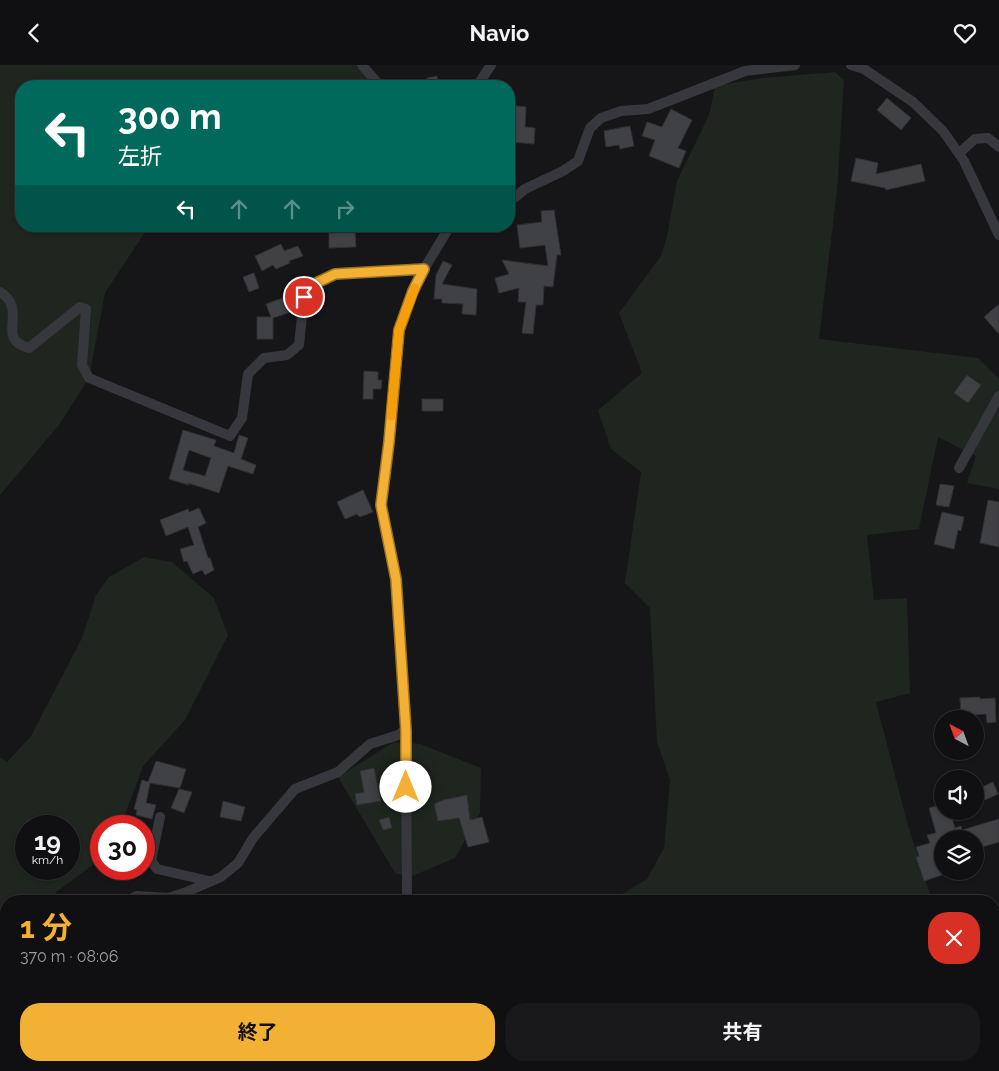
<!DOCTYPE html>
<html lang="ja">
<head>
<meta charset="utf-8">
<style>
  body { margin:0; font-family:Raleway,"Noto Sans JP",sans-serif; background:#19191b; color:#f1f3f6; height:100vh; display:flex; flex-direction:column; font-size:19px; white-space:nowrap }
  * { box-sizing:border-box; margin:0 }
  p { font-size:16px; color:#9c9d9f }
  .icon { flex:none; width:28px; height:28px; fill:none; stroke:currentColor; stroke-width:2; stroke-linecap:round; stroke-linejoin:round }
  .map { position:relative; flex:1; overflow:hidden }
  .sheet { position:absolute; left:0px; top:830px; width:1000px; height:176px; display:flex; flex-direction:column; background:#101012; border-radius:20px 20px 0 0; box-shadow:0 1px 4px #0004,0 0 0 1px #303032 }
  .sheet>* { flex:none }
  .banner { position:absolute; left:15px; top:15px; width:500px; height:152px; border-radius:20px; box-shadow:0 1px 4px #0004,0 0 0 1px #303032; background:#00695c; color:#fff; overflow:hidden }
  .needle { width:32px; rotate:319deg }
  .tools { position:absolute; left:934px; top:645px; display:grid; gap:10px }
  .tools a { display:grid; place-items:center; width:50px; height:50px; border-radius:50%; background:#101012; box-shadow:0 1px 4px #0004,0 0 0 1px #303032; font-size:25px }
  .speed { position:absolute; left:15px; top:750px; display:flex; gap:10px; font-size:25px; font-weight:700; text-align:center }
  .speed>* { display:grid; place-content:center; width:65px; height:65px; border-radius:50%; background:#101012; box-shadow:0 1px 4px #0004,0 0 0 1px #303032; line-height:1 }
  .speed small { font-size:12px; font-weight:400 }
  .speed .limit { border:8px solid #d22; background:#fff; color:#111 }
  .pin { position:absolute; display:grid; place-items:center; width:42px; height:42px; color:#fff; margin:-21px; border:2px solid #fff; border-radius:50%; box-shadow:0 1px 5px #0007 }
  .me { position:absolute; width:55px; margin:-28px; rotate:0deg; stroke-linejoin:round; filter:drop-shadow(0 0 4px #0008) }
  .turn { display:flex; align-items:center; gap:18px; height:105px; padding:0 20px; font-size:22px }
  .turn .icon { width:65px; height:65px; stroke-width:2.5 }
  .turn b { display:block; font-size:35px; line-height:42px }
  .lanes { display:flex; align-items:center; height:48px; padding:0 20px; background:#0003; justify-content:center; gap:25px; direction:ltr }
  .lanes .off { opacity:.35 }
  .round { display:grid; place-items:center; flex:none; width:52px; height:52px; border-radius:20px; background:#19191b }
  .summary { display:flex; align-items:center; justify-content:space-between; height:85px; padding:0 20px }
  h1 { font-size:30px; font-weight:700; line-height:38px; color:#f2b134 }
  .cta { display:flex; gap:10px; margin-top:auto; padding:10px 20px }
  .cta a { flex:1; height:58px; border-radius:20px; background:#f2b134; color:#111; font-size:20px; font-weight:700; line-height:58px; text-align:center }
  .cta a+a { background:#19191b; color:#f1f3f6 }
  header { display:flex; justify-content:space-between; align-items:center; height:65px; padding:0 20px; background:#101012; font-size:22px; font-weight:700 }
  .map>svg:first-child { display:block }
  .green { fill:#1e261f; fill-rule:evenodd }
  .building { fill:#404145; stroke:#303034; fill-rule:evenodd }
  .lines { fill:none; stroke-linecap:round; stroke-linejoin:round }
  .street { stroke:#37383d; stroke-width:10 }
  .route-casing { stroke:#9d7322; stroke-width:12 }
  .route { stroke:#f2b134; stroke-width:9 }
  .slow { stroke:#f59e0b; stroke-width:9 }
</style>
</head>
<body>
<header><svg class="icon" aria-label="back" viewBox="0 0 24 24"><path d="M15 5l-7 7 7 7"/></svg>Navio<svg class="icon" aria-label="heart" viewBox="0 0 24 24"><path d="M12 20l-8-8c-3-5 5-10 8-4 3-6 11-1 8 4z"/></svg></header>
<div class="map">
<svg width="999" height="1006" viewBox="0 0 999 1006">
  <rect width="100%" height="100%" fill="#161618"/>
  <path class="green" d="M0,0H358L368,3L370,21H21V161H149L105,228L89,313L59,360L0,430Z
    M835,7L844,15L837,126L819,274L978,293L999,314V424L967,418L976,391L938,372L919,464L867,470L874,535L907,533L910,628L876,637L907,757L932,836H610L647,814L664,783L670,715L657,677L650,543L625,518L641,407L611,384L598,345L642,308L619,248L661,191L667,171L677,116L709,50L715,21L762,13Z
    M144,492L172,497L214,533L228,570L185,655L143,701L121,761H101V794L56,827L59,836H6V1000H19L12,1006H0V692L7,697L31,671L82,573L96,530L109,512ZM69,761V804H26V761Z
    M394,677L420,679L481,703L480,748L455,793L410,812L395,808L338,712Z
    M999,969V1006H576L577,1000H994V970Z
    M171,1000H334L330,1006H166Z"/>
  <path class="building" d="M437,11L439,21H429L427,13Z
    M887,33L911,53L901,65L877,45Z
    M509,40L526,42L525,62L535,63L534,79L512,77L513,70H509L510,55H509Z
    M671,44L692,55L678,83L686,86L679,103L649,91L655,75L642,71L647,57L662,62Z
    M630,61L634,81L620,84L619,80L606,82L604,66Z
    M856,93L878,98L876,109L921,99L925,116L886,125L885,123L851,116Z
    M554,145L561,190H557L553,222L544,221L543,240H536L533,269L522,268L526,237H518L519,223L499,228L495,213L509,209L502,195L548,201L545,180L520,183L517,160L542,157L541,146Z
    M355,166L356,182L329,183V168Z
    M281,179L284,186L298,181L303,191L289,196L290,198L276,204L273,200L262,206L255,191Z
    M443,196L452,200L442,219L477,224L476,250L462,249L463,239L442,238V234H434L436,210Z
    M254,208L259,223L249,227L243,212Z
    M288,231L294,246L273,253V274H257V252H271L266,239Z
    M999,239V269L984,252Z
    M364,306L378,307V315H382L381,324H373V334H363Z
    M967,310L981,320L968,338L954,328Z
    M422,334H443V346H422Z
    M183,365L216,375L214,381L234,388L239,370L248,373L241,394L256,400L253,409L228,401L219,428L188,418L189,420L169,414ZM189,385L211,393L205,411L183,405Z
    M940,419L954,421L949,442L936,440Z
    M363,425L373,447L360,452L357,449L345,454L337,437Z
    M988,435L999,437V482L980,478Z
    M199,443L206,458L198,462L208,493H210L214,505L205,510L202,505L193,509L187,496L184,497L180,484L194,480L188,462L166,471L160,455L188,444L189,447Z
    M942,447L964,452L961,466L958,465L954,484L934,479Z
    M980,632V634L995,633L996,657L987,658L986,649L961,651L960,633Z
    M156,696L186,704L180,723L150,718L146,738L156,740L152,754L136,750L137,745L134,744L142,715L148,717Z
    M374,703L381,736L357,740L355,729L364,727L360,706Z
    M993,717L998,729L985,735L980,723Z
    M179,724L192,727L184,748L171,743Z
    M467,730L470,755L482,752L489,777L468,782L459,753L438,756L434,739L443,735Z
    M223,736L245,742L241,756L220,752Z
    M942,739V746H950L955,763L961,761L962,765L999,754V777L975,784V774H942V810L924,816L916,792L919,791L916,782L930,778L927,770L936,768L929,743Z
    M389,752L392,763L383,765L379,755Z"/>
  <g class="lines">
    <path class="street" d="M362,0L380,21
      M851,0L864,4L913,37L943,66L964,96L999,170
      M477,21L491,0
      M959,88L975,74L988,73L999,82
      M509,137L525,124L563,106L578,96L590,63L601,53L621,46L648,44L745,6L795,0
      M0,227C25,242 3,267 18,278C21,280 26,282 29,283L80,242L86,244L82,300L89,313L230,371L242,353L248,309L264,293L287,290L299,280L304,232L310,221L335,209L424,204
      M959,403L999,331
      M160,752L151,796L157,804L209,816
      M127,836L136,831L168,833L184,828L221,812L238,798L253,773L295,724L338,707L370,679L398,670L406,665
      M407,836L406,665L395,514L381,440L389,377L399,265L413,226L424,204L450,161
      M50,1000V1006
      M430,1000L433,1006"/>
  </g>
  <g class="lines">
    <g class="route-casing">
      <path id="route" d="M304,232L310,221L335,209L424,204L413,226L399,265L389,377L381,440L396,514L406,666V722"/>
    </g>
    <use href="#route" class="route"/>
    <path class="slow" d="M391,351L399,265L415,223"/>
  </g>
</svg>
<div class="tools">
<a><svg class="needle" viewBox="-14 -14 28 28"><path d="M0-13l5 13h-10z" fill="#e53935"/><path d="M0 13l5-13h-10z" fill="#9c9d9f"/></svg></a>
<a><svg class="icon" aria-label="sound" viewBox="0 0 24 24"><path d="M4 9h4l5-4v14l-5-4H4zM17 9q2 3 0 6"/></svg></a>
<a><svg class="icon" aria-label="layers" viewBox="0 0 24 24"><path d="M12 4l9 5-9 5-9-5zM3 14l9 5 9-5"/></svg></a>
</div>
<div class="speed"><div>19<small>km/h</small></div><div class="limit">30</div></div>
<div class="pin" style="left:304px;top:232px;background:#d93025"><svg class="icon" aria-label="arrive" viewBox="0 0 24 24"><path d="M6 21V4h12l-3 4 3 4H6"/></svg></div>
<svg class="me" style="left:406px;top:722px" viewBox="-20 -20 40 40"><circle r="19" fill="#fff"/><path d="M0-13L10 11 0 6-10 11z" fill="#f2b134"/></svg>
<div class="banner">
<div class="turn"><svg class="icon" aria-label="left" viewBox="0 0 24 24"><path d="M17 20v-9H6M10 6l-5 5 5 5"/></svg><div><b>300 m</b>左折</div></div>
<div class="lanes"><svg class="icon" aria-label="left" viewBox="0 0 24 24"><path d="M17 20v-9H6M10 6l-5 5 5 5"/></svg><svg class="icon off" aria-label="ahead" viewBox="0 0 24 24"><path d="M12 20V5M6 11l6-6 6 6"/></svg><svg class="icon off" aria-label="ahead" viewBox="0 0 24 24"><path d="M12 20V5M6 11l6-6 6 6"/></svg><svg class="icon off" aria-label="right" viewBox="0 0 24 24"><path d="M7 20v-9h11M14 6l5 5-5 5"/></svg></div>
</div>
<section class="sheet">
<div class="summary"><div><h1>1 分</h1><p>370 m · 08:06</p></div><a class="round" style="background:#d93025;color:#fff"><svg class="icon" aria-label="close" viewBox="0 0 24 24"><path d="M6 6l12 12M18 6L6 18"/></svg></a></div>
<div class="cta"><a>終了</a><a>共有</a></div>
</section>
</div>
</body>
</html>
